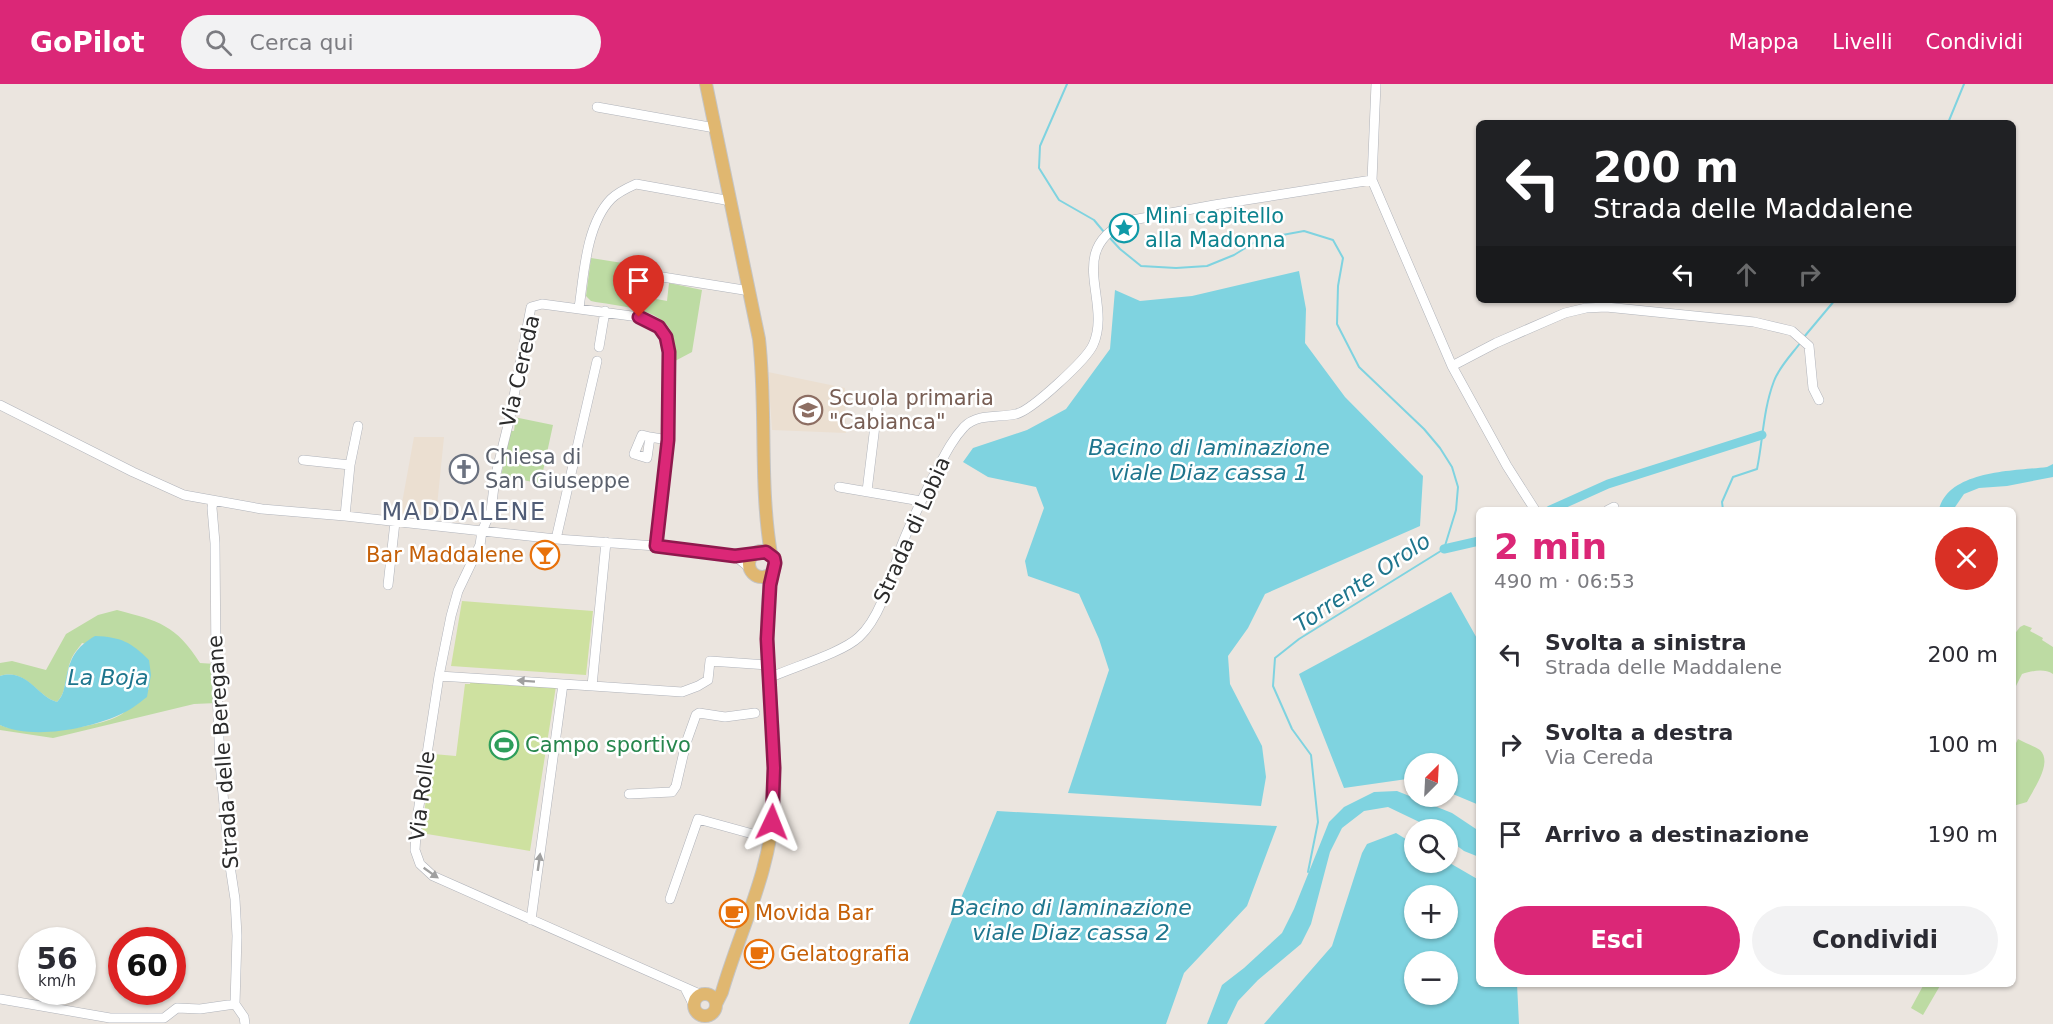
<!DOCTYPE html>
<html lang="it">
<head>
<meta charset="utf-8">
<style>
  body { margin:0; font-family:"DejaVu Sans",sans-serif; background:#f2f2f3; color:#2b2b33; height:100vh; display:flex; flex-direction:column; font-size:22px; white-space:nowrap }
  * { box-sizing:border-box; margin:0 }
  p { font-size:20px; color:#7c7c81 }
  .icon { flex:none; width:33px; height:33px; fill:none; stroke:currentColor; stroke-width:2; stroke-linecap:round; stroke-linejoin:round }
  .map { position:relative; flex:1; overflow:hidden }
  .details { position:absolute; left:1476px; top:423px; width:540px; height:480px; display:flex; flex-direction:column; background:#fff; border-radius:9px; box-shadow:0 2px 4px #0004 }
  .details>* { flex:none }
  .top-card { position:absolute; left:1476px; top:36px; width:540px; height:183px; border-radius:9px; box-shadow:0 2px 4px #0004; background:#202124; color:#fff; overflow:hidden }
  .needle { width:39px; rotate:24deg }
  .fabs { position:absolute; left:1404px; top:669px; display:grid; gap:12px }
  .fabs a { display:grid; place-items:center; width:54px; height:54px; border-radius:50%; background:#fff; box-shadow:0 2px 4px #0004; font-size:30px }
  .speed { position:absolute; left:18px; top:843px; display:flex; gap:12px; font-size:30px; font-weight:700; text-align:center }
  .speed>* { display:grid; place-content:center; width:78px; height:78px; border-radius:50%; background:#fff; box-shadow:0 2px 4px #0004; line-height:1 }
  .speed small { font-size:15px; font-weight:400 }
  .speed .limit { border:9px solid #d22; background:#fff; color:#111 }
  .pin { position:absolute; display:grid; place-items:center; width:51px; height:51px; color:#fff; margin:-62px -26px; border-radius:50% 50% 50% 0; rotate:-45deg; box-shadow:0 0 6px #0007 }
  .pin .icon { rotate:45deg }
  .me { position:absolute; width:66px; margin:-33px; rotate:2deg; stroke-linejoin:round; filter:drop-shadow(0 0 4px #0008) }
  .turn { display:flex; align-items:center; gap:21px; height:126px; padding:0 18px; font-size:27px }
  .turn .icon { width:78px; height:78px; stroke-width:2.5 }
  .turn b { display:block; font-size:42px; line-height:51px }
  .lanes { display:flex; align-items:center; height:57px; padding:0 18px; background:#0003; justify-content:center; gap:30px; direction:ltr }
  .lanes .off { opacity:.35 }
  .round { display:grid; place-items:center; flex:none; width:63px; height:63px; border-radius:32px; background:#f2f2f3 }
  .head { display:flex; align-items:center; justify-content:space-between; height:102px; padding:0 18px }
  h1 { font-size:36px; font-weight:700; line-height:45px; color:#db2777 }
  .action { display:flex; gap:12px; margin-top:auto; padding:12px 18px }
  .action a { flex:1; height:69px; border-radius:36px; background:#db2777; color:#fff; font-size:24px; font-weight:700; line-height:69px; text-align:center }
  .action a+a { background:#f2f2f3; color:#2b2b33 }
  ul { padding:0; list-style:none }
  li { display:flex; align-items:center; gap:18px; height:90px; padding:0 18px }
  li div { flex:1 }
  li b { display:block; font-size:22px }
  li em { font-style:normal }
  header { display:flex; align-items:center; gap:36px; box-sizing:border-box; height:84px; padding:0 30px; background:#db2777; color:#fff }
  header strong { font-size:28px }
  nav { display:flex; gap:33px; margin-inline-start:auto; font-size:21px }
  .search { width:420px; height:54px; background:#f2f2f3; display:flex; align-items:center; gap:15px; box-sizing:border-box; padding:0 21px; border-radius:33px; color:#7c7c81; font-size:22px }
  .map>svg:first-child { display:block }
  .education { fill:#ebdfd1 }
  .green { fill:#bddba3 }
  .pitch { fill:#cee1a0 }
  .water { fill:#7fd3e0; fill-rule:evenodd }
  .lines { fill:none; stroke-linecap:round; stroke-linejoin:round }
  .stream { stroke:#7fd3e0; stroke-width:2 }
  .canal { stroke:#7fd3e0; stroke-width:9 }
  .minor-casing { stroke:#b0b3ba; stroke-width:10 }
  .major-casing { stroke:#c4c4c4; stroke-width:14 }
  .minor { stroke:#fff; stroke-width:9 }
  .major { stroke:#e0b770; stroke-width:12 }
  .oneway { fill:#a0a0a0 }
  .route-casing { stroke:#8e194d; stroke-width:15 }
  .route { stroke:#db2777; stroke-width:10 }
  .labels { text-anchor:middle; stroke-width:5; stroke-linejoin:round; paint-order:stroke }
  .culture-label { font-size:21px; fill:#0d838f; stroke:#fff; text-anchor:start }
  .street-label { font-size:21px; fill:#2b2b2b; stroke:#fff }
  .education-label { font-size:21px; fill:#785e54; stroke:#fff; text-anchor:start }
  .worship-label { font-size:21px; fill:#5b616d; stroke:#fff; text-anchor:start }
  .food-label { font-size:21px; fill:#c56008; stroke:#fff; text-anchor:start }
  .leisure-label { font-size:21px; fill:#27864d; stroke:#fff; text-anchor:start }
  .water-label { font-size:22px; font-style:italic; fill:#1e758d; stroke:#fff }
  .quarter-label { font-size:24px; letter-spacing:1.5px; fill:#515d77; stroke:#fff }
</style>
</head>
<body>
<header>
<strong>GoPilot</strong>
<div class="search"><svg class="icon" aria-label="search" viewBox="0 0 24 24"><circle cx="10" cy="10" r="6"/><path d="M15 15l6 6"/></svg>Cerca qui</div>
<nav><a>Mappa</a><a>Livelli</a><a>Condividi</a></nav>
</header>
<div class="map">
<svg width="2053" height="940" viewBox="0 0 2053 940">
  <rect width="100%" height="100%" fill="#ebe5df"/>
  <path class="education" d="M768,288L845,304L846,349L772,346Z
    M414,353H444L436,432L400,430Z"/>
  <path class="green" d="M591,174L635,181L630,210L667,217L669,199L702,206L692,268L675,277C674,269 675,256 672,249C662,223 614,222 591,217L586,212Z
    M514,333L553,341L540,401L535,402L533,398L501,392L511,347H514L515,339Z
    M117,526C159,537 176,541 200,579L216,580L217,619L194,620L53,654L0,646V641C24,652 99,645 122,630C131,623 140,613 149,605V576L82,559C78,565 73,570 71,576C65,589 68,607 57,618C37,613 27,584 0,592V579L12,577L46,586L66,550L98,531Z
    M2024,541L2032,544L2030,547L2043,554L2042,556L2053,563V590C2044,584 2032,587 2022,590L2013,608V552L2020,543Z
    M2018,655C2025,659 2034,662 2040,666C2053,679 2034,704 2027,718L2013,722V665Z
    M1924,900H1941L1923,931L1911,924Z"/>
  <path class="pitch" d="M462,517L593,527L586,591L451,582Z
    M471,594L556,602L530,767L421,749L433,670L456,672L465,600H470Z"/>
  <path class="water" d="M1299,187L1306,225L1305,259L1345,313L1423,392L1420,442L1265,510L1248,544L1228,572L1230,600L1262,662L1266,693L1261,722L1068,709L1109,586L1099,555L1079,510L1028,492L1025,477L1044,424L1036,403L988,393L963,378L973,364L1027,346L1066,325L1110,265L1115,206L1140,217L1192,212Z
    M2053,380V393L2007,402L1979,404L1964,410L1953,426H1939C1948,386 2015,387 2047,383Z
    M1451,508L1479,558V721L1448,708V680H1414V694L1344,704L1299,590Z
    M95,552C121,553 131,558 149,576L151,591L147,613C138,620 129,627 119,631C88,645 32,656 0,641V592C28,584 37,613 57,618C64,611 64,604 66,595C70,574 76,563 95,552Z
    M1397,707L1452,729L1479,747V773L1464,767L1448,755V746L1434,745L1388,723L1364,727L1342,744L1330,768L1311,840L1301,860L1258,896L1238,917L1227,940H1207L1222,901L1244,884L1282,849L1294,825L1329,738L1344,723L1374,708Z
    M997,727L1277,742L1247,822L1184,889L1166,940H909Z
    M1396,749L1414,760V778H1448L1479,796V900H1517L1519,940H1264L1332,862L1362,769L1367,760ZM1414,812H1448V844H1414ZM1414,878H1448V910H1414Z"/>
  <g class="lines">
    <path class="stream" d="M1067,0L1040,62L1039,84L1059,116L1094,136L1104,148
      M1948,39L1964,0
      M1108,152L1120,165L1141,182L1176,184L1207,182L1234,171L1260,155L1304,147L1333,156L1343,174L1338,202L1337,240L1359,283L1424,345L1440,364L1452,383L1458,403L1456,426L1444,465L1299,555L1275,574L1273,602L1292,645L1311,671L1318,738L1308,788
      M1804,253L1835,216
      M1723,426L1722,418L1733,393L1757,385C1763,356 1763,326 1774,297C1779,283 1792,270 1801,258"/>
    <path class="canal" d="M1550,426L1608,400L1762,351
      M1444,465L1479,457"/>
    <g class="minor-casing">
      <path id="minor" d="M597,23L715,44
        M1372,96L1452,282L1507,382L1535,426
        M650,191L750,207
        M579,224C584,190 586,141 611,115C618,108 627,104 636,100L731,117
        M599,263L605,227
        M1452,282L1496,259L1565,229L1586,224L1606,223L1754,238L1792,247L1809,262L1813,304L1819,316
        M0,321L133,388L184,411L262,425L345,432L556,455L656,462L735,472L754,470
        M650,353L642,351L634,370L647,374L650,353L668,356
        M303,376L350,381
        M839,403L921,417
        M867,407L878,317
        M213,417L212,424L215,459L216,580L220,679L230,782L235,815L237,852L235,920L244,933L245,940
        M1608,426L1614,423
        M345,432L350,381L358,342
        M556,455L597,277
        M656,462L668,356L669,268L666,253L659,243L639,233L542,220L531,223L510,333L495,394L491,427L482,447L480,461L458,507L451,532L439,592L417,735L415,766L420,780L433,792L702,911
        M735,472L750,484
        M388,501L395,438
        M439,592L563,600L531,836
        M769,594C793,583 842,569 859,553C881,533 892,490 901,463C910,439 922,416 933,393C943,375 950,358 964,343C978,329 999,334 1016,330C1031,327 1086,276 1093,261C1113,217 1064,167 1127,137L1214,121L1372,96L1376,0
        M563,600L682,608L698,602L708,596L710,577L769,581
        M592,602L606,458
        M629,710L672,708L676,702L686,659L696,631L699,629L725,633L755,629
        M670,815L698,735L771,755
        M685,904L694,922
        M0,915L110,934H164L177,924L200,925L235,920"/>
    </g>
    <g class="major-casing">
      <path id="major" d="M706,0L759,255C767,326 759,399 771,470
        M749 480a13 13 0 1 1 26 0a13 13 0 1 1-26 0Z
        M694 921a11 11 0 1 1 22 0a11 11 0 1 1-22 0Z
        M716,920L722,908C740,846 771,787 774,720C776,673 771,626 768,579C767,549 766,518 772,488"/>
    </g>
    <use href="#minor" class="minor"/>
    <use href="#major" class="major"/>
  </g>
  <defs><path id="oneway-solid" d="M-6-.8H1V-3.2L6.5 0L1 3.2V.8H-6Z" transform="scale(1.5)"/></defs>
  <g class="oneway">
    <use href="#oneway-solid" transform="translate(526 597) rotate(-176)"/>
    <use href="#oneway-solid" transform="translate(539 778) rotate(-82)"/>
    <use href="#oneway-solid" transform="translate(431 789) rotate(35)"/>
  </g>
  <g class="lines">
    <g class="route-casing">
      <path id="route" d="M639,233L659,243L666,253L669,268L668,356L656,462L735,472L766,468L774,474L775,479L770,501L767,555L774,684L772,738"/>
    </g>
    <use href="#route" class="route"/>
  </g>
  <defs>
    <g id="sight-ring" transform="scale(1.5)"><circle r="9.5" fill="#fff" stroke="#0f9aa8" stroke-width="1.5"/><path d="M0-6L1.8-2.2L6-1.7L2.9 1.2L3.7 5.4L0 3.3L-3.7 5.4L-2.9 1.2L-6-1.7L-1.8-2.2Z" fill="#0f9aa8"/></g>
    <g id="school-ring" transform="scale(1.5)"><circle r="9.5" fill="#fff" stroke="#8d6e63" stroke-width="1.5"/><path d="M0-5L7-2L0 1L-7-2ZM-4 1L0 2.5L4 1V4Q0 6-4 4Z" fill="#8d6e63"/></g>
    <g id="church-ring" transform="scale(1.5)"><circle r="9.5" fill="#fff" stroke="#6b7280" stroke-width="1.5"/><path d="M-1.2-6h2.4v3.5h3.3v2.4h-3.3V6h-2.4V-.1h-3.3v-2.4h3.3Z" fill="#6b7280"/></g>
    <g id="bar-ring" transform="scale(1.5)"><circle r="9.5" fill="#fff" stroke="#e8710a" stroke-width="1.5"/><path d="M-6-5H6L.8 .8V4.5H3.5V6h-7V4.5H-.8V.8Z" fill="#e8710a"/></g>
    <g id="stadium-ring" transform="scale(1.5)"><circle r="9.5" fill="#fff" stroke="#2e9e5b" stroke-width="1.5"/><path d="M0-5a6.5 5 0 1 0 0 10a6.5 5 0 1 0 0-10ZM-3.5-1.8h7v3.6h-7Z" fill="#2e9e5b"/></g>
    <g id="cafe-ring" transform="scale(1.5)"><circle r="9.5" fill="#fff" stroke="#e8710a" stroke-width="1.5"/><path d="M-5.5-4.5H6V0H3Q3 3.5 0 3.5H-2.5Q-5.5 3.5-5.5 0ZM3-3.2v2h1.7v-2ZM-6 4.5H4V6H-6Z" fill="#e8710a"/></g>
  </defs>
  <g fill-rule="evenodd">
    <use href="#sight-ring" x="1124" y="144"/>
    <use href="#school-ring" x="808" y="326"/>
    <use href="#church-ring" x="464" y="385"/>
    <use href="#bar-ring" x="545" y="471"/>
    <use href="#stadium-ring" x="504" y="661"/>
    <use href="#cafe-ring" x="734" y="829"/>
    <use href="#cafe-ring" x="759" y="870"/>
  </g>
  <g class="labels">
    <g class="culture-label">
      <text x="1145" y="139">Mini capitello<tspan x="1145" dy="24">alla Madonna</tspan></text>
    </g>
    <g class="street-label">
      <text transform="translate(520 287) rotate(-77)" y="7">Via Cereda</text>
      <text transform="translate(912 446) rotate(-66)" y="7">Strada di Lobia</text>
      <text transform="translate(223 668) rotate(-94)" y="7">Strada delle Beregane</text>
      <text transform="translate(422 712) rotate(-83)" y="7">Via Rolle</text>
    </g>
    <g class="education-label">
      <text x="829" y="321">Scuola primaria<tspan x="829" dy="24">"Cabianca"</tspan></text>
    </g>
    <g class="worship-label">
      <text x="485" y="380">Chiesa di<tspan x="485" dy="24">San Giuseppe</tspan></text>
    </g>
    <g class="food-label">
      <text x="524" y="478" text-anchor="end">Bar Maddalene</text>
      <text x="755" y="836">Movida Bar</text>
      <text x="780" y="877">Gelatografia</text>
    </g>
    <g class="leisure-label">
      <text x="525" y="668">Campo sportivo</text>
    </g>
    <g class="water-label">
      <text x="1209" y="371">Bacino di laminazione<tspan x="1209" dy="25">viale Diaz cassa 1</tspan></text>
      <text transform="translate(1362 498) rotate(-34)" y="8">Torrente Orolo</text>
      <text x="108" y="601">La Boja</text>
      <text x="1071" y="831">Bacino di laminazione<tspan x="1071" dy="25">viale Diaz cassa 2</tspan></text>
    </g>
    <g class="quarter-label">
      <text x="464" y="436">MADDALENE</text>
    </g>
  </g>
</svg>
<div class="fabs">
<a><svg class="needle" viewBox="-14 -14 28 28"><path d="M0-13l5 13h-10z" fill="#e53935"/><path d="M0 13l5-13h-10z" fill="#7c7c81"/></svg></a>
<a><svg class="icon" aria-label="search" viewBox="0 0 24 24"><circle cx="10" cy="10" r="6"/><path d="M15 15l6 6"/></svg></a>
<a>+</a>
<a>−</a>
</div>
<div class="speed"><div>56<small>km/h</small></div><div class="limit">60</div></div>
<div class="pin" style="left:639px;top:233px;background:#d93025"><svg class="icon" aria-label="arrive" viewBox="0 0 24 24"><path d="M6 21V4h12l-3 4 3 4H6"/></svg></div>
<svg class="me" style="left:772px;top:738px" viewBox="-20 -20 40 40"><path d="M0-17L14 15 0 8-14 15z" fill="#db2777" stroke="#fff" stroke-width="4"/></svg>
<div class="top-card">
<div class="turn"><svg class="icon" aria-label="left" viewBox="0 0 24 24"><path d="M17 20v-9H6M10 6l-5 5 5 5"/></svg><div><b>200 m</b>Strada delle Maddalene</div></div>
<div class="lanes"><svg class="icon" aria-label="left" viewBox="0 0 24 24"><path d="M17 20v-9H6M10 6l-5 5 5 5"/></svg><svg class="icon off" aria-label="ahead" viewBox="0 0 24 24"><path d="M12 20V5M6 11l6-6 6 6"/></svg><svg class="icon off" aria-label="right" viewBox="0 0 24 24"><path d="M7 20v-9h11M14 6l5 5-5 5"/></svg></div>
</div>
<section class="details">
<div class="head"><div><h1>2 min</h1><p>490 m · 06:53</p></div><a class="round" style="background:#d93025;color:#fff"><svg class="icon" aria-label="close" viewBox="0 0 24 24"><path d="M6 6l12 12M18 6L6 18"/></svg></a></div>
<ul>
<li><svg class="icon" aria-label="left" viewBox="0 0 24 24"><path d="M17 20v-9H6M10 6l-5 5 5 5"/></svg><div><b>Svolta a sinistra</b><p>Strada delle Maddalene</p></div><em>200 m</em></li>
<li><svg class="icon" aria-label="right" viewBox="0 0 24 24"><path d="M7 20v-9h11M14 6l5 5-5 5"/></svg><div><b>Svolta a destra</b><p>Via Cereda</p></div><em>100 m</em></li>
<li><svg class="icon" aria-label="arrive" viewBox="0 0 24 24"><path d="M6 21V4h12l-3 4 3 4H6"/></svg><div><b>Arrivo a destinazione</b></div><em>190 m</em></li>
</ul>
<div class="action"><a>Esci</a><a>Condividi</a></div>
</section>
</div>
</body>
</html>
